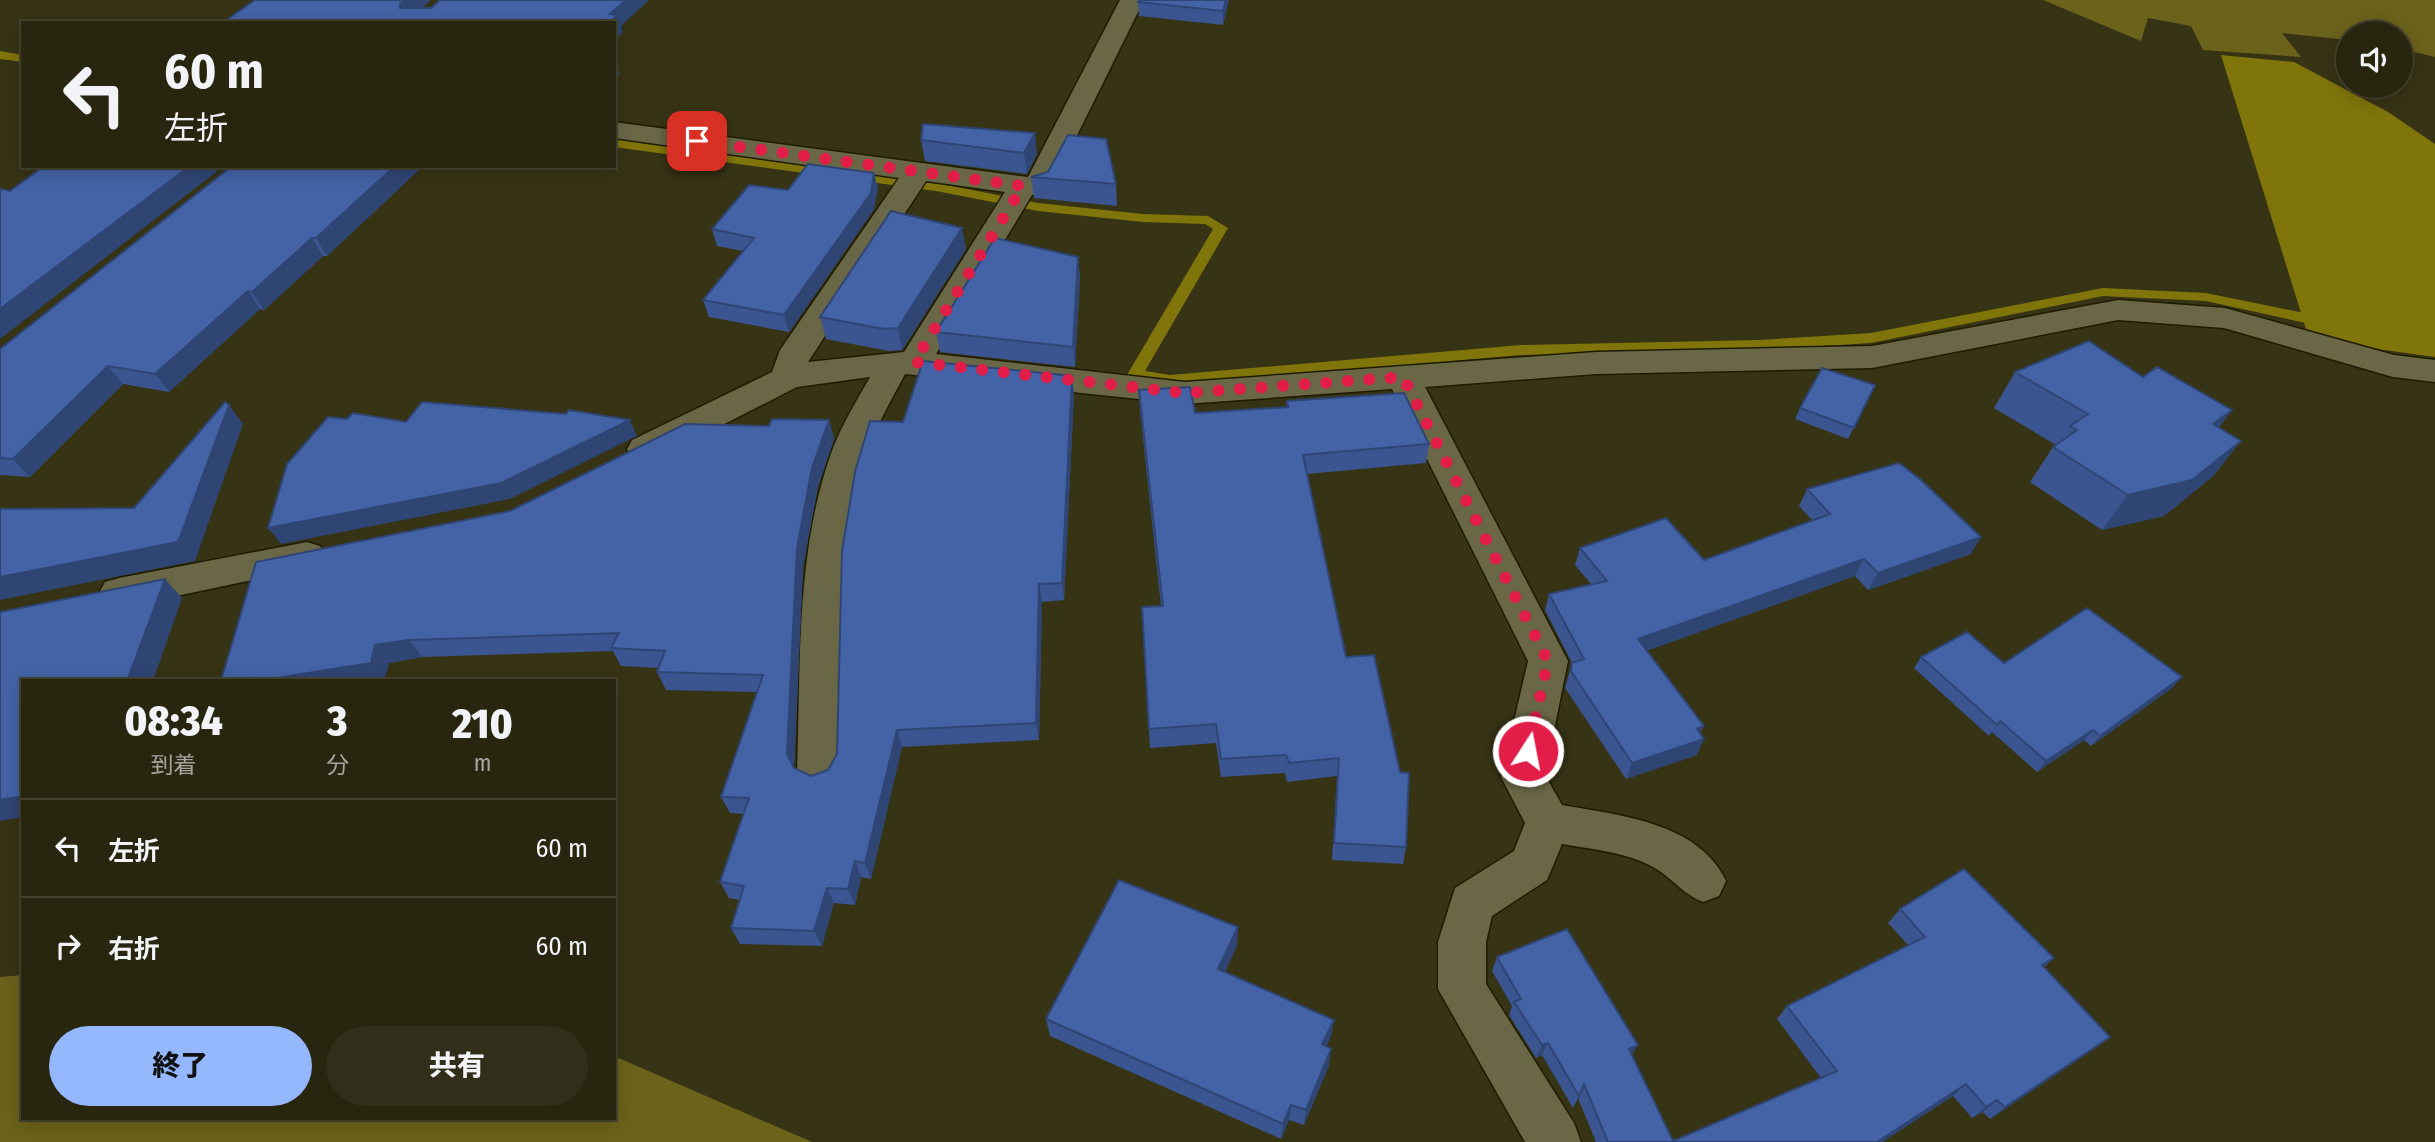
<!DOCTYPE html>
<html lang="ja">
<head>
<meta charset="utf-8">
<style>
  body { margin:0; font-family:"Fira Sans Condensed","Noto Sans JP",sans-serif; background:#312e19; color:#f1f3f6; height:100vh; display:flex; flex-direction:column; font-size:26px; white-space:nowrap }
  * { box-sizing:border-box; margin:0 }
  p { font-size:23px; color:#a5a59f }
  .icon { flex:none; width:38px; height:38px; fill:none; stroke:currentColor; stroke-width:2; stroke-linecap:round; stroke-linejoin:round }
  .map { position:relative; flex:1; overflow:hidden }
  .drawer { position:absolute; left:21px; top:679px; width:595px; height:441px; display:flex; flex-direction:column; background:#292610; border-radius:0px; box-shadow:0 4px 18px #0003,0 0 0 2px #454330 }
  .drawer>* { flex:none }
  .top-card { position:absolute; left:21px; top:21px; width:595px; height:147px; border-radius:0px; box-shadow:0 4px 18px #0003,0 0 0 2px #454330; background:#292610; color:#f1f3f6; overflow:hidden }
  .buttons { position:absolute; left:2336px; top:21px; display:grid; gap:14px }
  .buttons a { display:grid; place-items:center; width:77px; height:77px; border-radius:50%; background:#292610; box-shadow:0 4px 18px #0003,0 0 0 2px #454330; font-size:35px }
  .pin { position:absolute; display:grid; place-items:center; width:60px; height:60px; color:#fff; margin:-30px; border-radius:14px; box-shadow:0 4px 10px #0006 }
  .me { position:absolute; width:77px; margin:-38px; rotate:11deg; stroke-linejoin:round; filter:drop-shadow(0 0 5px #0008) }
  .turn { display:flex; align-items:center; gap:24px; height:147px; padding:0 28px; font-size:32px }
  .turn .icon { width:91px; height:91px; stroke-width:2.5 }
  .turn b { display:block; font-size:49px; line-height:60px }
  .eta { display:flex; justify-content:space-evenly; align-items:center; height:119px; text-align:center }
  .eta b { font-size:42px; font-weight:800; line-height:49px }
  .cta { display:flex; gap:14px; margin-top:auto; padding:14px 28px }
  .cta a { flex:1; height:80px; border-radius:42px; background:#94b7fd; color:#111; font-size:28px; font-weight:800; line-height:80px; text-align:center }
  .cta a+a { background:#312e19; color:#f1f3f6 }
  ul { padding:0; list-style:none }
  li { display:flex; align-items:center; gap:21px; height:98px; padding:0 28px; border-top:2px solid #454330 }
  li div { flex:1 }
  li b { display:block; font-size:26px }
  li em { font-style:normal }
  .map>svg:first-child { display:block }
  .forest { fill:#6b621b }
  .water { fill:#80750b }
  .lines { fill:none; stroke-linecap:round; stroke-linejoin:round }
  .stream { fill:#80750b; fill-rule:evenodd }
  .minor-casing { stroke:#1f1b00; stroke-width:3 }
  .minor { fill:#6a6747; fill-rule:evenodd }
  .wall { fill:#3a558f }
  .shaded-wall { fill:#2f4574 }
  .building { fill:#4363a6; stroke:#2f4574; stroke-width:2 }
  .route { stroke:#e11d48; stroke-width:12; stroke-dasharray:0 21.6 }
</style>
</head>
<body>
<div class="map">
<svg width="2435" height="1142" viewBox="0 0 2435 1142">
  <rect width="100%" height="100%" fill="#373315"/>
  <path class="forest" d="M2043,0H2435V57L2401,49V33H2348V40L2282,33L2301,57L2203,50L2191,26L2148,18L2141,41Z
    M23,975V1118H614V1056L812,1142H0V977Z"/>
  <path class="water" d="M2221,55L2294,62L2388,112L2435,144V357L2377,349L2306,329Z"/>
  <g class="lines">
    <path class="stream" d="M0,51L23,55V62L0,59Z
      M614,139L936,183L1038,203L1143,214L1208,216L1228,228L1145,371L1170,375L1521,345L1759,340L1871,333L2103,288L2206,293L2324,317L2331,322L2324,327L2206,301L2103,296L1871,343L1759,350L1521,355L1170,385L1135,380L1127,375L1213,229L1205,224L1143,222L1038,211L936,191L614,147Z"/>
    <g class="minor-casing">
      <path id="minor" d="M1120,0H1144L1052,186L1048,192L1032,195L936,354L1185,382L1596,352L1872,346L2118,300L2225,308L2394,355L2435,360V382L2393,377L2224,328L2118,320L1872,368L1596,374L1425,387L1568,661L1545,775L1562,805C1618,815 1699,822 1726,881L1719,896L1703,902C1684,895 1675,881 1658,870C1630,852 1594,850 1562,844L1547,880L1492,916L1486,942V984L1574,1123L1581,1142H1525L1438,989V942L1455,888L1514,851L1525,823L1501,777L1528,661L1392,389L1185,404L905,374C892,399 877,424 868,451C835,553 842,665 841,771L834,784L819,790L804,784L797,771C801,664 795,550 833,448C843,423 857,400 870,377L797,387L658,458L645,461L632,458L627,449L632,440L772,372L780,350L899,178L614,138V122L1028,177ZM926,181L1005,192L904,352L808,362Z
        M307,542L320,546L326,556L320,566L119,608L105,604L99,593L105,582L119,578Z"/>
    </g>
    <use href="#minor" class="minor"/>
  </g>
  <path class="wall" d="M1140,0H1229L1223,25L1139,16L1138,2Z
    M921,140L1037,154L1027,174L925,161Z
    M232,166H423L327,256H323L264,310L260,309L169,392L123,384L30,477L0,475V349Z
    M874,173L878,189L874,209L789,332L709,317L703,300L743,251L717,246L712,229L788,190Z
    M1031,177L1116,184L1117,206L1034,198Z
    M966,249L902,350L889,351L826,339L820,317Z
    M1078,257L1080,277L1075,367L940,352L936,332Z
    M2015,372L2143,377L2232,410L2219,427L2241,441L2213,476L2164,516L2102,530L2030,482L2053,447L2056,445L1994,408Z
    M1072,376L1074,395L1064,600L1042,602L1039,740L902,747L871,879L861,877L855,905L834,903L822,946L740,944L731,928L740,900L729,898L720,882L744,814L730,813L721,797L757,692L666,690L657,672L659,668L621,666L613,651L422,657L389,663L384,680L382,681H221L510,511L769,426L829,420L834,439L818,486L803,566L794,768L811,776L828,770L837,754L903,422Z
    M1875,385L1848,439L1795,419L1800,408Z
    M1139,390L1195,413L1286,407L1287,401L1429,444L1426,463L1307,474L1346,657L1406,847L1403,864L1332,860L1337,776L1287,782L1285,773L1221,777L1216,743L1150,748L1142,607L1161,606L1140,410Z
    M1807,489L1971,554L1868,590L1855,576L1646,651L1700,733L1697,755L1626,779L1565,688L1572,663L1545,610L1549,594L1591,584L1575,565L1580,548L1704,560L1812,520L1799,506Z
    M1921,657L2004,663L2172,688L2091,746L2084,740L2037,772L1992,732L1989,736L1914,668Z
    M1900,909L2054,958L2044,967L2094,1049L1990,1119L1983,1112L1972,1118L1953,1096L1882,1142H1596L1578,1098L1573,1108L1542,1055L1536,1058L1509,1015L1512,1006L1492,971L1497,957L1632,1055L1673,1141L1821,1078L1777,1019L1787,1006L1908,945L1888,923Z
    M1238,927L1237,945L1225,972L1331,1036L1326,1047L1329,1065L1304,1125L1289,1120L1281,1139L1050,1036L1046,1019Z"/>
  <path class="shaded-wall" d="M405,0H431L408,21L400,8V4Z
    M626,0H649L621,26L623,32L614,42V23H610V14Z
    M1226,0H1229L1223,25V11Z
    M614,58L620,74L614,79Z
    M1035,133L1037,154L1027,174L1024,153Z
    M190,166H224L0,339V309Z
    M395,166H423L327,256L316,238Z
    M874,173L878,189L874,209L789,332L784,315Z
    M962,228L966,249L902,350L898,328Z
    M312,238L323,256L264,310L252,292Z
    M1078,257L1080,277L1075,367L1073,347Z
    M248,291L260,309L169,392L155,374Z
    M108,366L123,384L30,477L13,459Z
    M1072,376L1074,395L1064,600L1062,583Z
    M229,405L243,424L195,561L0,600V577L178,542Z
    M2232,410L2205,446L2213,424Z
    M630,420L637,436L510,499L281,544L268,528Z
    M829,420L834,439L818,486L803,566L794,771L787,754L797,548L812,468Z
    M2241,441L2213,476L2164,516L2102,530L2128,495Z
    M1981,537L1971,554L1868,590L1878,573Z
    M1864,559L1855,576L1632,656L1638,639Z
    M165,579L182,598L153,681H127Z
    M1039,584L1042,602L1039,740L1036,723Z
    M409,640L422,657L389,663L384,680L258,681L375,645Z
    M2182,677L2172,688L2091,746L2100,736Z
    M1704,726L1696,742L1704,739L1697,755L1626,779L1632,763L1697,729Z
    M897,730L902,747L871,879L865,863Z
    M2093,730L2084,740L2037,772L2046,761Z
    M23,796V817L0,821V800Z
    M855,861L861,877L855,905L848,889Z
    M827,888L834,903L822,946L814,931Z
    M1238,927L1237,945L1218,987V969Z
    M1334,1020L1331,1036L1320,1061L1322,1044Z
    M2110,1037L2094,1049L1990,1119L2005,1107Z
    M1548,1043L1542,1055L1536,1058L1542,1045Z
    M1638,1045L1631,1057L1629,1049Z
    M1331,1049L1329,1065L1304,1125L1306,1110Z
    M1966,1084L1953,1096L1882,1142H1877Z
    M1997,1100L1983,1112L1972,1118L1986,1107Z
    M1291,1105L1289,1120L1281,1139L1283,1124Z"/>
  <path class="building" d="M255,0H405L400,4V8H431L440,0H626L610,14L617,15L610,23H222Z
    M1140,0H1226L1223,11L1138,2Z
    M923,124L1035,133L1024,153L921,140Z
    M1068,135L1106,139L1116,184L1031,177L1048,172Z
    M808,164L874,173L871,193L784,315L703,300L754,238L712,229L749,185L788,190Z
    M44,166H190L0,309V189L10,191Z
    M232,166H395L316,238H312L252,292L248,291L155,374L108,366L13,459L0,458V349Z
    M891,211L962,228L898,328L884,329L820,317Z
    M995,238L1078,257L1073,347L936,332Z
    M2089,341L2143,377L2157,367L2232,410L2213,424L2241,441L2192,480L2128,495L2053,447L2077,430L2070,426L2088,414L2015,372Z
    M923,361L1072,376L1062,583L1039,584L1036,723L897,730L865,863L855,861L848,889L827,888L814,931L731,928L744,886L720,882L749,798L721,797L763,675L657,672L665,651L611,648L619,633L409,640L375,645L371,663L258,681H253L254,678L236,681H221L256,562L510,511L685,424L769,426L772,419L829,420L812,468L797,548L787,754L794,768L811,776L828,770L837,754L842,551L855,472L870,421L903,422Z
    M1822,368L1875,385L1854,428L1800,408Z
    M1190,387L1195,413L1288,407L1287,401L1404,393L1429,444L1303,455L1346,657L1374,655L1400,772L1409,773L1406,847L1334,843L1339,758L1289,763L1286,755L1221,759L1216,724L1149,729L1142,607L1163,606L1139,390Z
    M225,402L229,405L178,542L0,577V509L134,508Z
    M422,402L566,414L569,410L630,420L501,483L268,528L287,464L328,417L347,419L353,413L406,422Z
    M1899,463L1920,479L1981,537L1878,573L1864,559L1638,639L1704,726L1697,729L1704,739L1632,763L1571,671L1572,663L1584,659L1549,594L1607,581L1580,548L1666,518L1704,560L1830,514L1807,489Z
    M165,579L127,681H23V796L0,800V612Z
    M2087,608L2182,677L2100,736L2093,730L2046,761L2000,721L1997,725L1921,657L1967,632L2004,663Z
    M1964,869L2054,958L2042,965L2110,1037L2005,1107L1997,1100L1986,1107L1966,1084L1877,1142H1608L1584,1084L1579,1096L1548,1043L1542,1045L1514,1002L1521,999L1497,957L1567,929L1638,1045L1629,1049L1673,1141L1837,1071L1787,1006L1925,937L1900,909Z
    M1119,880L1238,927L1218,969L1334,1020L1322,1044L1331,1049L1306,1110L1291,1105L1283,1124L1046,1019Z"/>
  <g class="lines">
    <path class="route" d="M697,141L1023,186L914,362L1185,393L1403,377L1548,661L1528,751"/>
  </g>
</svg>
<div class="buttons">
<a><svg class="icon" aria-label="sound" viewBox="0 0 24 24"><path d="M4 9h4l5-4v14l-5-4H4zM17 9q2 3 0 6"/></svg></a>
</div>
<div class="pin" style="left:697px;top:141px;background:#d93025"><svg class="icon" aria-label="arrive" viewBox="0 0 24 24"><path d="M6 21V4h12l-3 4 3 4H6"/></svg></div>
<svg class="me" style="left:1528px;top:751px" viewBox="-20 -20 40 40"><circle r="17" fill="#e11d48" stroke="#fff" stroke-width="3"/><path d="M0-11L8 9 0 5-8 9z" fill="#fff"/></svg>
<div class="top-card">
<div class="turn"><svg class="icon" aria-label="left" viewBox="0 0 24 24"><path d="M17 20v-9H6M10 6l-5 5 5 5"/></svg><div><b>60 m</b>左折</div></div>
</div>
<section class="drawer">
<div class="eta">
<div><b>08:34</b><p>到着</p></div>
<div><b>3</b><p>分</p></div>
<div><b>210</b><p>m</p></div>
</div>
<ul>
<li><svg class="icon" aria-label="left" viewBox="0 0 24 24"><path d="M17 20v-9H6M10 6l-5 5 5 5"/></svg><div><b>左折</b></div><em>60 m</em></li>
<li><svg class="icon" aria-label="right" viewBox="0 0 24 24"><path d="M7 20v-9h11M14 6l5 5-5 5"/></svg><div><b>右折</b></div><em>60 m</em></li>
</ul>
<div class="cta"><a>終了</a><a>共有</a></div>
</section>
</div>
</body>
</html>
